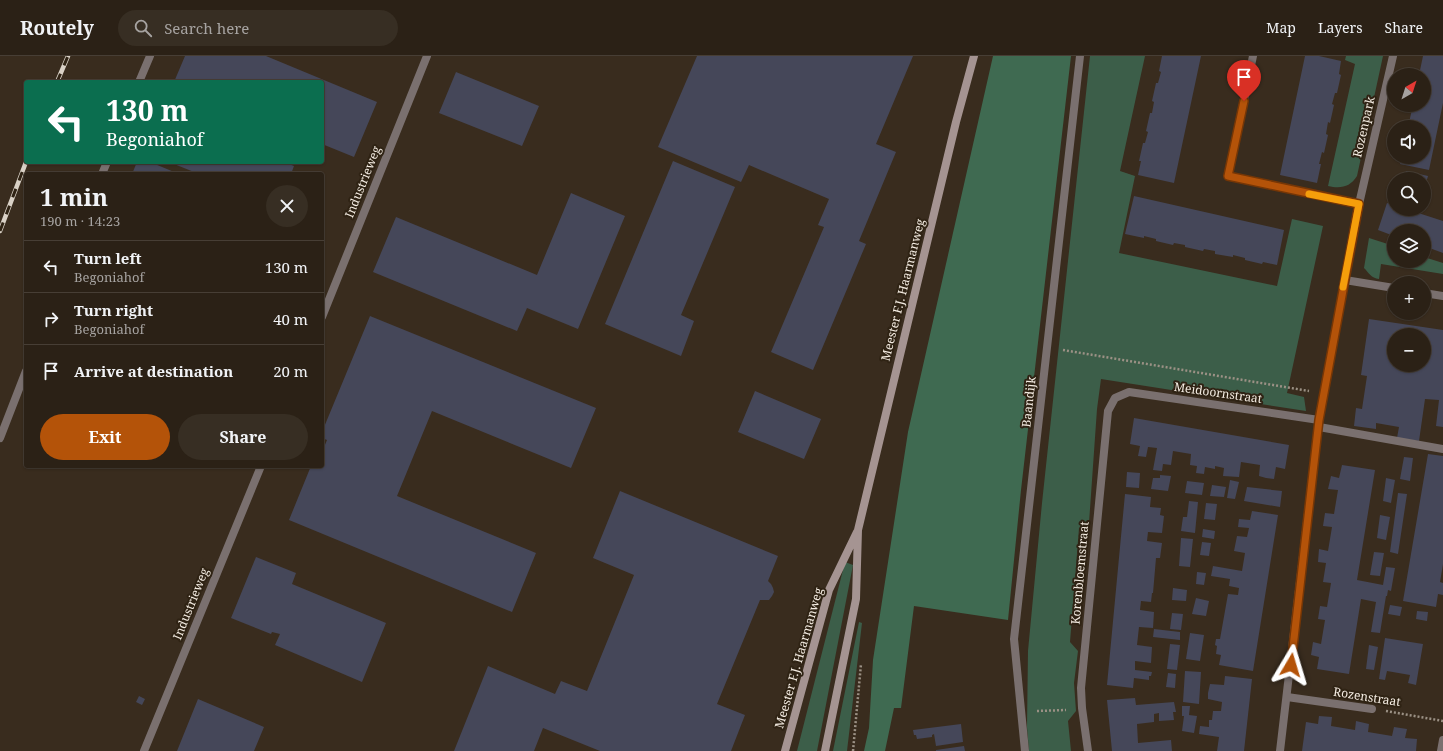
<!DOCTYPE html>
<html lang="en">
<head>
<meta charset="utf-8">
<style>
  body { margin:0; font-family:"Noto Serif",serif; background:#372e23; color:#f1f3f6; height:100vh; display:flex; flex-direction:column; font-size:15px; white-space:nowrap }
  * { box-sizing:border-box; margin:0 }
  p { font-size:13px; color:#a6a3a1 }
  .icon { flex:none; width:22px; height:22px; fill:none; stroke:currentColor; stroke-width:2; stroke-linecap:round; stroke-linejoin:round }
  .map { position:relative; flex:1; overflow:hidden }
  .sheet { position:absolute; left:24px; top:116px; width:300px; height:296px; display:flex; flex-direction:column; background:#2b2116; border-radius:4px; box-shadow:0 1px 3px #0004,0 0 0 1px #473e35 }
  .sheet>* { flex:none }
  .banner { position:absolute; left:24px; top:24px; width:300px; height:84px; border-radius:4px; box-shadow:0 1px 3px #0004,0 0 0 1px #473e35; background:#0b6e4f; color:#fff; overflow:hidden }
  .needle { width:26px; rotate:39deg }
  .controls { position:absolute; left:1387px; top:12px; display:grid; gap:8px }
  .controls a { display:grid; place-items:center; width:44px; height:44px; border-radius:50%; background:#2b2116; box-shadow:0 1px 3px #0004,0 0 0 1px #473e35; font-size:20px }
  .pin { position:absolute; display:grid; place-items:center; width:34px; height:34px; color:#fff; margin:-41px -17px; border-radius:50% 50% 50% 0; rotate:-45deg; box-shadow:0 0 4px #0007 }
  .pin .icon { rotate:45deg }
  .me { position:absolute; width:44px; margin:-22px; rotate:7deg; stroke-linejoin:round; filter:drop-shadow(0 0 3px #0008) }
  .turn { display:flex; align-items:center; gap:14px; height:84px; padding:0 16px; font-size:18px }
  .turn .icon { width:52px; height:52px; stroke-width:2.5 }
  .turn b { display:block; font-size:28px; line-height:34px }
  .round { display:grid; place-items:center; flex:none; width:42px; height:42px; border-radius:21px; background:#372e23 }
  .overview { display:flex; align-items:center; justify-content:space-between; height:68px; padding:0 16px }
  h1 { font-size:24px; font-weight:700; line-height:30px }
  .cta { display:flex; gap:8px; margin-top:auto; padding:8px 16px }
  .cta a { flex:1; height:46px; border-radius:24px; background:#b45309; color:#fff; font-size:16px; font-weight:700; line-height:46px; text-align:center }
  .cta a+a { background:#372e23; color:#f1f3f6 }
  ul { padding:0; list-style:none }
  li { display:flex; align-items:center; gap:12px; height:52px; padding:0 16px; border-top:1px solid #473e35 }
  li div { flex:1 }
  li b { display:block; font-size:15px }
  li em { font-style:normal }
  header { display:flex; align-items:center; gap:24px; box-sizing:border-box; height:56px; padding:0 20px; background:#2b2116; border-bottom:1px solid #473e35 }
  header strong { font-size:19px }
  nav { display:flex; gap:22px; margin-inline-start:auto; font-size:14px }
  .search { width:280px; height:36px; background:#372e23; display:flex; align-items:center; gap:10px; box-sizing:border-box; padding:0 14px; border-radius:22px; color:#a6a3a1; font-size:15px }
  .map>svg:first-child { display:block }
  .green { fill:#3c5e49 }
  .forest { fill:#3f6a51 }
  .building { fill:#454759; fill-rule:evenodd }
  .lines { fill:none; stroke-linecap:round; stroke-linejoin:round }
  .path { stroke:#9b9185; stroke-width:2.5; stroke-dasharray:2 2; stroke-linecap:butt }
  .lane { stroke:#7a706f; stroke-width:8 }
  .street { stroke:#7a706f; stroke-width:8 }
  .secondary { stroke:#a59492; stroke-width:8 }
  .rail-casing { stroke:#d9d1c6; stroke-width:4.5 }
  .rail { stroke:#2f2314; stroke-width:3; stroke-dasharray:9; stroke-linecap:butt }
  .route-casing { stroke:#753606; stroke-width:10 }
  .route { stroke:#b45309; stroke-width:7 }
  .slow { stroke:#f59e0b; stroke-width:7 }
  .labels { text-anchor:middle; stroke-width:4; stroke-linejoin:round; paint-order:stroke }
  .street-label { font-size:12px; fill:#f4ece2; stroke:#2f2314 }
</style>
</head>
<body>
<header>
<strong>Routely</strong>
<div class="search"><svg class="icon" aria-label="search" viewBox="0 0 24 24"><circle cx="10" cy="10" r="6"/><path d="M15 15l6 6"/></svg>Search here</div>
<nav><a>Map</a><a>Layers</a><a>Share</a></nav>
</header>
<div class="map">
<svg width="1443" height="695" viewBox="0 0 1443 695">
  <rect width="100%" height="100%" fill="#392c1e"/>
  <path class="green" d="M1090,0H1145L1120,115L1135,120L1119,197L1277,230L1292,163L1323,170L1287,337L1304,341L1306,355L1101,323L1097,353L1089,467L1079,472L1070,586L1078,595L1074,627L1076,655L1068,665L1071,695H1029L1027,671L1028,595L1042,447Z
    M1346,0H1383L1357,120C1350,131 1341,133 1328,130L1355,8L1345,4Z
    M1369,182L1394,190V205H1424V201L1443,207V218L1381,208L1379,223C1371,222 1369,217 1364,212Z
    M845,506L853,509L817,695H797Z
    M859,566L862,567L847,695H833Z"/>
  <path class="forest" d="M993,0H1071L1021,434L1008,564L914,550L901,652H894L885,695H864L869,672L873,604L908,376Z"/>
  <path class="building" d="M185,0H266L377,46L354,101L322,88V26H174Z
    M697,0H913L876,88L896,96L859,185L866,188L813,314L771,296L824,171L818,169L829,143L749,109L741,126L658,91Z
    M1162,0H1201L1174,127L1138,119L1141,105H1139L1143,87H1145L1148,76L1146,75L1150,57H1152L1154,46L1152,45L1156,27H1158L1161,16L1159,15Z
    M1305,0H1319L1341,5L1339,18L1341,19L1337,37H1335L1332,48L1334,49L1330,67L1328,66L1326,78L1328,79L1324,97L1322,96L1319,108H1321L1317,127L1280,119Z
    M1423,0H1443V47L1429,114L1400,108L1402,101H1424V71H1408L1413,49H1424V19H1419Z
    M456,16L539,50L522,90L439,57Z
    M673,105L735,131L681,259L694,265L681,300L605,268Z
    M137,106H150L179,118H132Z
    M169,106H284L294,110L291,118H199Z
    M1406,115L1428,120L1426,127H1424V123L1404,122Z
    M571,137L625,160L578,273L527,252L517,275L373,216L396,161L537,219Z
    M1134,140L1284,174L1277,209L1263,206L1262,208L1245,204V202L1233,199V201L1215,198V195L1204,193L1203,195L1185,191V189L1174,187L1173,189L1156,185V183L1144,180V182L1125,178Z
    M1387,147L1394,149V153H1406L1443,165V197L1424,190V175H1394V180L1378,174Z
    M370,260L596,352L571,412L432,355L397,440L536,497L512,556L289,464L311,410H322V396L327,384L322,382V376Z
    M1369,263L1443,274V371L1436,370L1439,344L1425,343L1419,385L1397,382L1399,371L1376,367V373L1354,370L1356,352L1362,353L1367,320L1361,319ZM1394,279H1424V309H1394Z
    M755,335L821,363L804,403L738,376Z
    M1134,362L1289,389L1285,413L1276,411L1274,423L1266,422L1259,420L1260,409L1241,406L1239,421L1223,420L1224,412L1215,410V413L1205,411L1204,418L1196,417L1197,410L1190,409L1191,398L1173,395L1171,409L1163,408L1162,415L1153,414L1157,392L1148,391L1146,401L1138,400L1140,390L1130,388Z
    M1428,398L1443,400V508L1440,526L1443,527V539L1438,538L1436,551L1403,545Z
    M1404,401L1413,402L1410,425L1400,423Z
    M1342,409L1375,414L1357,524L1383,529L1386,511L1395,512L1391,535L1388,534L1387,540H1386L1380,577L1371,576L1376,546L1361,543L1349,618L1317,613L1319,601L1311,599L1313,586L1321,588L1325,564L1318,563L1320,550L1327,551L1331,527L1323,526L1326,507L1318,506L1319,493L1328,495L1332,471L1323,470L1325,457L1334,458L1338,434L1328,433L1331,420L1339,422Z
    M1127,416L1140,417L1139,432L1126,431Z
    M1160,419L1171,420L1168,435L1151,433L1153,422H1160Z
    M1386,422L1395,424L1391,447L1383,445Z
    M1230,424L1239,426L1235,443L1227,442Z
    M1187,425L1204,427L1202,439L1185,437Z
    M1212,429L1226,431L1224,441L1210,440Z
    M1247,431L1282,435L1280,451L1244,445Z
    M620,435L778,500L768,525L771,528L773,532L774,536L772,540L769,544H760L717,648L745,659L731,695H600L543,672L534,695H454L488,610L555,638L561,625L587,635L634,519L593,502Z
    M1398,437L1407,438L1398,498L1390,496Z
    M1125,438L1151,441L1150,451L1161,452L1160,459L1164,460L1162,477L1148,476L1147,485L1162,487L1160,502H1156L1153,537H1152L1151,546L1141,545L1140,554L1154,556L1153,572L1139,571L1137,589L1152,591L1151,607L1135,605V614L1152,616L1151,620H1149V624L1134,622L1133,632L1107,629Z
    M1189,445L1198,446L1195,477L1181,475L1183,461H1187Z
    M1206,447L1217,448L1215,464L1204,463Z
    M1252,455L1278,459L1253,615L1219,609L1221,599L1216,598L1217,590L1215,589L1216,583H1220L1228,538L1238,539L1239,532L1229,530L1230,523L1211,520L1213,510L1242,515L1245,497L1234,495L1237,480L1247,481L1249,472L1238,471L1239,463L1250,464Z
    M1380,459L1390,461L1386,484L1377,482Z
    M1203,473L1215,475L1214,483L1202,481Z
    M1181,482L1193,483L1190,511L1179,510Z
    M1202,486L1211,487L1209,500L1200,499Z
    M1374,496L1384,497L1380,520L1370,519Z
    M256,501L296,517L292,528L386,567L362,626L275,589L280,578L272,576L271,578L231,562Z
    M1197,516L1206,517L1204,529L1196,528Z
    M1173,532L1187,534L1186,545L1172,544Z
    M1196,542L1209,545L1206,560L1192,558Z
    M1390,549L1402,551L1400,560L1388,558Z
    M1417,555L1428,556L1427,565L1416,563Z
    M1172,557L1183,558L1181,574L1170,573Z
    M1154,573L1180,576V584L1153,581Z
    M1190,577L1204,579L1200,605L1186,603Z
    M1385,582L1423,588L1416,629L1408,627L1410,619L1387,615L1385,624L1379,623Z
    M1170,588L1180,589L1177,614L1167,613Z
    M1369,589L1378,591L1374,614L1366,613Z
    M1185,615L1201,616L1199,648L1183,646Z
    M1168,617L1176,618L1175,632L1166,631Z
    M1225,620L1252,623L1244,695H1217L1219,681L1199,678L1200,670L1209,671V664H1212L1213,655H1221L1222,646L1208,643V637L1210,628L1224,629Z
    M139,640L145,643L142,649L136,646Z
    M1135,642L1136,649L1174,646L1176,656H1173L1174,664L1159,665V657L1154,658V666L1137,668L1138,687L1171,684L1172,695H1112L1107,644Z
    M198,643L264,671L254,695H177Z
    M1182,650H1190L1189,659L1197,660L1194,677L1182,675L1184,660H1182Z
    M1319,660L1332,661L1331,670L1355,674L1356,665L1369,668L1368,676L1392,680L1394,671L1407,673L1405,682L1417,683L1416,695H1302L1306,666L1318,668Z
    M961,668L963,686L936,690L934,678L932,679V681L917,683L916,679H914L913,674Z
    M964,690L965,695H936V694Z"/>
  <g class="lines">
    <path class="path" d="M1063,294L1309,335
      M1037,655L1066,654
      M1386,655L1443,665
      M853,695L861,608"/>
    <path class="lane" d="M1319,371L1443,393"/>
    <path class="street" d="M1253,0L1228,120L1359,148
      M139,26L150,0
      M102,118L107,106
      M1345,224L1394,232
      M1424,237L1443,240
      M322,261L427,0
      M0,382L26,315
      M1287,641L1372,653
      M144,695L261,410
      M1025,695L1014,583L1080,0
      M1088,695L1082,652L1081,632L1108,355L1115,342L1129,336L1319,364
      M1280,695L1319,364L1359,148L1393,0
      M1441,695L1443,684"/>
    <path class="secondary" d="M785,695L829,534L857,476
      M825,695L856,543L858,474L956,66L974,0"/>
    <g class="rail-casing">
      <path id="rail" d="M57,26L68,0
        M0,175L26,106"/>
    </g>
    <use href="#rail" class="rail"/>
  </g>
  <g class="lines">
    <g class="route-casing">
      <path id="route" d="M1244,45L1228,120L1359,148L1319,364L1291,609"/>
    </g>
    <use href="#route" class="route"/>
    <path class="slow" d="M1309,138L1359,148L1343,231"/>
  </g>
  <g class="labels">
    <g class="street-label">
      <text transform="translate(1364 71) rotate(-77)" y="4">Rozenpark</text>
      <text transform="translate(363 126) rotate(-68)" y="4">Industrieweg</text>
      <text transform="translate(903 234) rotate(-76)" y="4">Meester F.J. Haarmanweg</text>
      <text transform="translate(1218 337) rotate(8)" y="4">Meidoornstraat</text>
      <text transform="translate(1029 346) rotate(-84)" y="4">Baandijk</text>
      <text transform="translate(1080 517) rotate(-85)" y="4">Korenbloemstraat</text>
      <text transform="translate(191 548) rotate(-68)" y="4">Industrieweg</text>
      <text transform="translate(799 602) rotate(-74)" y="4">Meester F.J. Haarmanweg</text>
      <text transform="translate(1367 641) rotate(9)" y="4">Rozenstraat</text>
    </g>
  </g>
</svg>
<div class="controls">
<a><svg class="needle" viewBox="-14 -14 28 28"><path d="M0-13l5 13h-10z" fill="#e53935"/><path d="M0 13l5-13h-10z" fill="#a6a3a1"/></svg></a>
<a><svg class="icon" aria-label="sound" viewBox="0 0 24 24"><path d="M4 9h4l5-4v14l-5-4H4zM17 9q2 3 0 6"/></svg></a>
<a><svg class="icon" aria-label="search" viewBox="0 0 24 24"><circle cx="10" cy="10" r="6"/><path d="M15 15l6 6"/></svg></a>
<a><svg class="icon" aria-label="layers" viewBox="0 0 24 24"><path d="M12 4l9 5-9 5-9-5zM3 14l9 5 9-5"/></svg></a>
<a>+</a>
<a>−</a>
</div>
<div class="pin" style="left:1244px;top:45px;background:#d93025"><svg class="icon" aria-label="arrive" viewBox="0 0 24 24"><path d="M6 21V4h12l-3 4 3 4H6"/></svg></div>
<svg class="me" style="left:1291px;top:609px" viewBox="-20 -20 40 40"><path d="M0-17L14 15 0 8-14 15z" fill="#b45309" stroke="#fff" stroke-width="4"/></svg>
<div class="banner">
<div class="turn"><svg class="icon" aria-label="left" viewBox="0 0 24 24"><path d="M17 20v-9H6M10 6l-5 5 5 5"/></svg><div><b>130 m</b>Begoniahof</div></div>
</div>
<section class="sheet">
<div class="overview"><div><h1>1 min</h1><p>190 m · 14:23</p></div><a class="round"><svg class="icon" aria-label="close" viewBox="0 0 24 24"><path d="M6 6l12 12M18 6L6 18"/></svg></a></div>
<ul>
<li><svg class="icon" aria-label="left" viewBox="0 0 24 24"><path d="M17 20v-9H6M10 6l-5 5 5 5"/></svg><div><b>Turn left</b><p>Begoniahof</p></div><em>130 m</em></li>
<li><svg class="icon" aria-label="right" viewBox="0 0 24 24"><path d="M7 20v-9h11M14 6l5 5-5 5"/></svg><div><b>Turn right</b><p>Begoniahof</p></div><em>40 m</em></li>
<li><svg class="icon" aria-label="arrive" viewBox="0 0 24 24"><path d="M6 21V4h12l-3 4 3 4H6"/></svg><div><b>Arrive at destination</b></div><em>20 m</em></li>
</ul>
<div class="cta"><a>Exit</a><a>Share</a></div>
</section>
</div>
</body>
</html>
